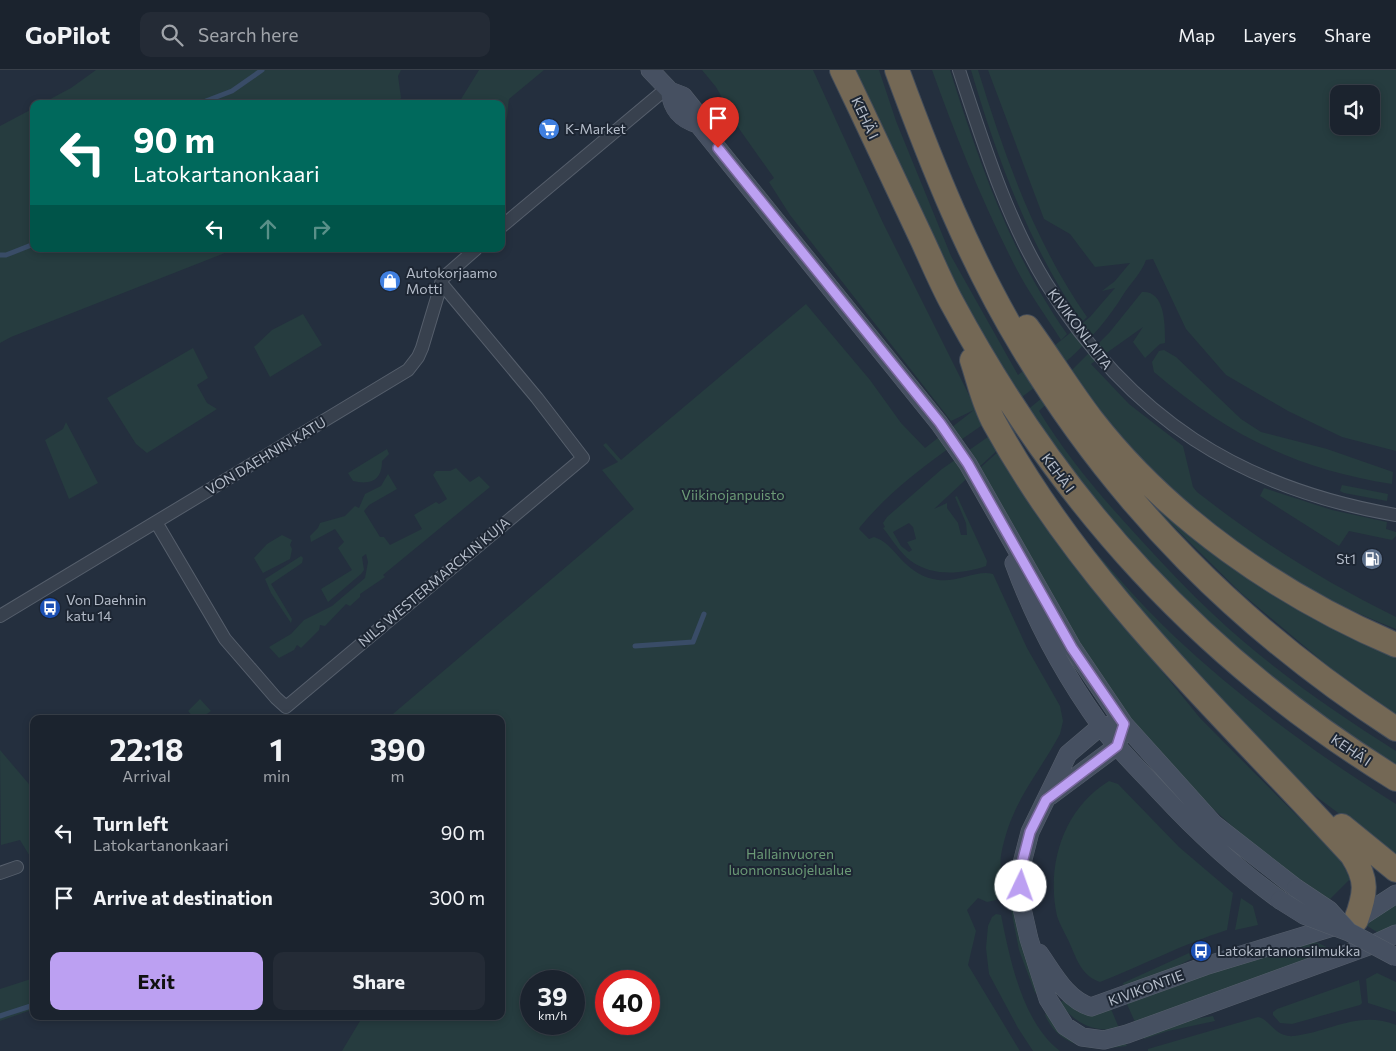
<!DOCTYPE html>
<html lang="en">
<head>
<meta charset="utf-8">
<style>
  body { margin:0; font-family:Commissioner,sans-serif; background:#242b36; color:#f1f3f6; height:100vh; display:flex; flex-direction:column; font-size:19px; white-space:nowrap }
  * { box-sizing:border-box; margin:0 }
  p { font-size:16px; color:#a0a4aa }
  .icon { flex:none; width:28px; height:28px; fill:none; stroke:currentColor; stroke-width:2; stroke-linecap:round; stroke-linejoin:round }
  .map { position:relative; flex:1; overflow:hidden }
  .details { position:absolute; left:30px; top:645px; width:475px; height:305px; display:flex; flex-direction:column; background:#1b232e; border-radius:10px; box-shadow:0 2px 8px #0003,0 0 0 1px #39404a }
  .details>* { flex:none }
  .hud { position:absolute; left:30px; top:30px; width:475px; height:152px; border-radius:10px; box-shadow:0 2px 8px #0003,0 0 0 1px #39404a; background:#00695c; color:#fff; overflow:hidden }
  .controls { position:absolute; left:1330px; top:15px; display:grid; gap:10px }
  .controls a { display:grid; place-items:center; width:50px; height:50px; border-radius:10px; background:#1b232e; box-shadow:0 2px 8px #0003,0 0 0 1px #39404a; font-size:25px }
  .speed { position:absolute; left:520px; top:900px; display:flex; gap:10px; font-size:25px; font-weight:700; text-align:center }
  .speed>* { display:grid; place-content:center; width:65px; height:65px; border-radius:50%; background:#1b232e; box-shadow:0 2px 8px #0003,0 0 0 1px #39404a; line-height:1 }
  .speed small { font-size:12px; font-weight:400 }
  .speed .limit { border:8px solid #d22; background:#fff; color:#111 }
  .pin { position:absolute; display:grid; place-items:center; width:42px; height:42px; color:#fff; margin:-51px -21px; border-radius:50% 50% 50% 0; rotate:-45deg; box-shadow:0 0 5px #0007 }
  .pin .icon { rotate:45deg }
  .me { position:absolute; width:55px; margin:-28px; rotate:3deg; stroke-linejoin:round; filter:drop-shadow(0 0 4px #0008) }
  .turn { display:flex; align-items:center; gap:18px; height:105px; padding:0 20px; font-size:22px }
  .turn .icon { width:65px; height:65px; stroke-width:2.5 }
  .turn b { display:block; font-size:35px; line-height:42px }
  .lanes { display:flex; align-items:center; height:48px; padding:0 20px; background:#0003; justify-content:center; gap:25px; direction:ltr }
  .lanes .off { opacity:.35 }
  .eta { display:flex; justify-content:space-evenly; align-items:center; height:85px; text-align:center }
  .eta b { font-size:30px; font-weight:700; line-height:35px }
  .cta { display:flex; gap:10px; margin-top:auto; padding:10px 20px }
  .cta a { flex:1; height:58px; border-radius:10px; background:#bca0f2; color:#111; font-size:20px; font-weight:700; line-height:58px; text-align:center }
  .cta a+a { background:#242b36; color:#f1f3f6 }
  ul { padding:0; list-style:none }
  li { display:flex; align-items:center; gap:15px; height:65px; padding:0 20px }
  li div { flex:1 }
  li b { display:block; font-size:19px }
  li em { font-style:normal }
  header { display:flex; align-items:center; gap:30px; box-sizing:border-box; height:70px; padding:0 25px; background:#1b232e; border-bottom:1px solid #39404a }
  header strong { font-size:24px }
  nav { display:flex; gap:28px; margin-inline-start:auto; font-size:18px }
  .search { width:350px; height:45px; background:#242b36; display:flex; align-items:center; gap:12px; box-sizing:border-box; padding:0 18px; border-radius:10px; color:#a0a4aa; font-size:19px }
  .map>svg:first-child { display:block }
  .green { fill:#263c3f; fill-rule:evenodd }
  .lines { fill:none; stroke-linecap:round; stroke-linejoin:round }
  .stream { stroke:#394c67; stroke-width:5 }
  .street-casing { stroke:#565f6c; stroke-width:14 }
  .secondary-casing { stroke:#565f6c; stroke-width:19 }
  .highway-casing { stroke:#434c59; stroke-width:26 }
  .street { stroke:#38414e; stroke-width:12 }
  .secondary { stroke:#465061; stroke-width:18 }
  .highway { stroke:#746855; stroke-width:24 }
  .secondary-bridge-casing { stroke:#565f6c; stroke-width:19; stroke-linecap:butt }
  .secondary-bridge { stroke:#465061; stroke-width:18 }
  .route-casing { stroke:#7a689d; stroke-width:12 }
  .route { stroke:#bca0f2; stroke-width:9 }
  .labels { text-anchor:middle; stroke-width:4; stroke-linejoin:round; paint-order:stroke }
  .street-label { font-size:14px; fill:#b4bcc9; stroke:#1d2633 }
  .poi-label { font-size:14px; fill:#b4bcc9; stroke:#1d2633; text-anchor:start }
  .park-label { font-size:14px; fill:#6b9a76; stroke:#1d2633 }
</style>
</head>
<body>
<header>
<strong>GoPilot</strong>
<div class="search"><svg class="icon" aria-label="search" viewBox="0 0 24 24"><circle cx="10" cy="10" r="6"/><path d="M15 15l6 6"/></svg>Search here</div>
<nav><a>Map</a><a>Layers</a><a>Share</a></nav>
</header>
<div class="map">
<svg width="1396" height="981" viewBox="0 0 1396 981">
  <rect width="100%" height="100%" fill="#242f3e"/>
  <path class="green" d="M96,0H401L398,6L401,28L396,34H41L71,18Z
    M479,0H544L509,29C507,39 509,53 501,59V34H458Z
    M702,0H813L883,153L976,339L1010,312L943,193L855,0H879L896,51L951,186L1018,305L1090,247L1115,218L1102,221L1115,211L1130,193L1095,197L1070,164L1044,149L988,0H1396V381L1342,367L1288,341L1226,305L1186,259L1153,189L1146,190C1142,202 1130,214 1123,225C1060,328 935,366 860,457L859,459L869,469L874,467C895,473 902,502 933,509C955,515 976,499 993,504L1027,578L1060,636L1063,651L1060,664C1036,708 1011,732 1001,785C999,799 1005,818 996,830L987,832L978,828L967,840L976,861L968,895L1020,981H342L363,946H501V649H387L634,439L602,400L618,392L603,375L606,373L621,390L806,234L870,310L901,353L925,378L974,340L951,351L790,145L769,112L774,108L740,60L716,17ZM1339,24H1371V56H1339ZM531,911H574V954H531ZM606,911H649V954H606Z
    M932,0H950C979,92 1011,185 1067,264L1061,270C1046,246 1029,223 1016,198C983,134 956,67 932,0Z
    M971,0H978C1005,87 1035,173 1087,247L1082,252C1029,176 997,88 971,0Z
    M34,38V179H235L11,267L0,273V56Z
    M1142,222C1166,220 1165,257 1165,273L1160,274L1145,288L1133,272L1143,257L1091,294L1129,334L1183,376L1193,417L1197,422C1261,472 1323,511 1396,547V559C1299,522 1216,462 1142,390C1116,366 1095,336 1074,308L1039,341C1067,387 1103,429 1140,469C1164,495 1188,521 1214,545C1269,597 1333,641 1396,681V694L1336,657L1261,599L1209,555L1104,446L1032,348L934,439L947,433V438L958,453L961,465H967L966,453L955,427L957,426L987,491L986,496C962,504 933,507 911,491C900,483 892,469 883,458L885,457L883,453L887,447L942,399L1031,337L1054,318L1109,263ZM909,453L913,457L916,469L907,472L912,480L909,482L901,476L893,462Z
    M303,244L322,275L270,307L254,277L272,260Z
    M193,278L208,308L197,315L207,333L217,339L147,383L136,374L107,328Z
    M1164,280L1176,287L1241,349L1261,362L1327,379L1393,402L1392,414C1296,399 1228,365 1154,302L1152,292L1159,281Z
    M66,352L98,413L69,429L45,370L63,359Z
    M387,379L389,384L382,391C382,411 370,415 353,411L348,403Z
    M999,381L1104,530L1200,648L1340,789L1350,809L1329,830C1232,765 1145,683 1083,583C1046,523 1014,460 980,398Z
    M456,398L470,412L479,406L490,417L389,500L383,505L385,507L360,524V527L350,536L346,534L325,556L320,555L319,560L301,578L297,575L294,580L279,588L269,577L291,564L304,550L332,536L365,508L368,492L366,484L362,487L364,500L361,504L328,532L321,519L352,500L338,478L344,472L335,459L311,472L310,466L318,458L320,453L345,446L355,436L359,438L365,424L381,416L388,404L397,419L369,435L364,441L380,467H384L390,475L422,459L414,445L436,432L439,434L447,429L433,405L436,401H450Z
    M1342,415L1388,424L1387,431L1344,423L1340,421Z
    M1264,418L1332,440L1387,452L1386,459L1396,462V466L1392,470L1349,461L1339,476L1260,426Z
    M1156,436L1396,585V644L1335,602L1241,523L1161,444Z
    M1063,443C1099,486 1135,529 1175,567C1243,631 1318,685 1396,734V786L1302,716L1166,579Z
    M282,465L292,470L290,475L292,479L290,489L263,503L254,488L267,474Z
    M301,486L303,488L302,493L271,514L292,549L291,553L271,523L265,509Z
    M200,629L211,641L200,649H195L188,641Z
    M0,680L34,720V793L20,770L1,775Z
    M1109,711L1118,714L1179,777L1233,823L1227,860C1183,874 1143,895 1100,912C1082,906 1077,890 1070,874C1066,865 1060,855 1057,846C1046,795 1063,739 1109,711Z
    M1241,828L1253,836L1258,855L1235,860Z
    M1396,833V855L1380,864L1361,852Z
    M1011,839H1014L1040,921L1035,923L1019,880Z
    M996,844L1001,845C1010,889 1022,952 1060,981H1033L1018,958L989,904L986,878L988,856L992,847Z
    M1314,871L1337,882L1135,952L1126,932L1206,903Z
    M1189,883L1191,889L1164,903L1125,919L1123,913Z
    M1377,903L1396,912V942L1368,933L1366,909Z
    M34,908V939L0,951V919Z
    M1359,910L1362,933L1360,935L1292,954L1280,953L1273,945V942L1277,939Z
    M1065,930C1078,947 1092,946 1111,939L1119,958C1095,964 1072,952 1060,932Z
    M1048,937L1054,950L1124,970L1127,976C1094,981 1060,979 1045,945Z
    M1213,946L1215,951L1168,961L1144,969L1142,963L1175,952Z
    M1258,947C1270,949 1275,968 1294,966C1330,962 1359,940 1396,955V981H1148V979Z"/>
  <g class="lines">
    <path class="stream" d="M198,34L232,21L262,0
      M0,185H6L34,174
      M635,576L693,572L704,544
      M0,946L34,935"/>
    <g class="street-casing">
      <path id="street" d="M959,0C983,72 1006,148 1046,213C1130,348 1240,418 1396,445
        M501,157L667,18
        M156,452L225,569L276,628L286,637L583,388L537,328L441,213
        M0,546L408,300L418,287L422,278L443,208L476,179
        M0,803L17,797"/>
    </g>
    <g class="secondary-casing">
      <path id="secondary" d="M650,0L670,21L683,26L695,41L698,54L939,353L968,394L1072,577L1124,654L1214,754L1296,818
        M670,21C672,39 680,49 698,54
        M1014,493C1035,551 1065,606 1101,656C1118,680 1140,700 1159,721C1197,762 1235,798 1280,830
        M1124,654L1101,656L1068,684L1030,762L1021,797V834L1029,869L1048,929L1065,956L1082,967L1104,970L1127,964L1374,874L1396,864
        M1050,726L1117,676L1120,666
        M1039,883C1054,904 1066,929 1091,937L1205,896L1356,850L1396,824"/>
    </g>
    <g class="highway-casing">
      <path id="highway" d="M842,0C868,54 893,108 919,163C930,186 940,211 952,233C1060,434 1202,589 1396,709
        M897,0C932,95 970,191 1023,278C1118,436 1242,559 1396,659
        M1027,257C1049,287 1069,320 1092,350C1169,449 1281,526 1396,575
        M972,290C979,311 984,335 995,354C1086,520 1226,647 1352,785C1368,810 1366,823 1356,850
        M1342,756L1396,800"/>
    </g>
    <use href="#street" class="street"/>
    <use href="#secondary" class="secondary"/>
    <use href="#highway" class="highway"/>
    <g class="secondary-bridge-casing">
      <path id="secondary-bridge" d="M1296,818L1329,840L1349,862
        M1280,830L1304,845L1349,862L1396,887"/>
    </g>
    <use href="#secondary-bridge" class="secondary-bridge"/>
  </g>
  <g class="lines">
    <g class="route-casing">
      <path id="route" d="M718,78L940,353L968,394L1072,578L1124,654L1117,676L1046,730L1030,762L1021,797V816"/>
    </g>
    <use href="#route" class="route"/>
  </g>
  <defs>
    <g id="supermarket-disc" transform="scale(1.125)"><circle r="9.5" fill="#3f7fe0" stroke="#1d2633"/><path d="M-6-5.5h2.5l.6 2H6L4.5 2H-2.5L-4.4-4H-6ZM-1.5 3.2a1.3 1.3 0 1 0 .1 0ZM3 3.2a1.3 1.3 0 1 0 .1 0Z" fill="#fff"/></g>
    <g id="shop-disc" transform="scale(1.125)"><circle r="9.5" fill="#3f7fe0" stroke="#1d2633"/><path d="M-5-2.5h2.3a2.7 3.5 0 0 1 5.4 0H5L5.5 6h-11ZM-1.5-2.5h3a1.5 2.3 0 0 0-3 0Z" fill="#fff"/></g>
    <g id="fuel-disc" transform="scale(1.125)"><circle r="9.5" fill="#5c6f8a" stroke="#1d2633"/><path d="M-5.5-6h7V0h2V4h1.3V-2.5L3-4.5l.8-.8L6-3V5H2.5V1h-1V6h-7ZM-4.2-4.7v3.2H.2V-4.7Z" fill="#fff"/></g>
    <g id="bus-disc" transform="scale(1.125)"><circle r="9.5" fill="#1a4fb4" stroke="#1d2633"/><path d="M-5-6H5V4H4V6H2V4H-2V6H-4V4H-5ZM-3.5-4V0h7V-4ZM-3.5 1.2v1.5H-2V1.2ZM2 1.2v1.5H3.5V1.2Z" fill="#fff"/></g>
  </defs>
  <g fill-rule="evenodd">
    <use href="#supermarket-disc" x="549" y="59"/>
    <use href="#shop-disc" x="390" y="211"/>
    <use href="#fuel-disc" x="1372" y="489"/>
    <use href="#bus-disc" x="50" y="538"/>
    <use href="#bus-disc" x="1201" y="881"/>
  </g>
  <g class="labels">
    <g class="street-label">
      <text transform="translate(865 48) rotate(65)" y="5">KEHÄ I</text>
      <text transform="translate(1080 259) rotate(53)" y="5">KIVIKONLAITA</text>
      <text transform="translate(266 386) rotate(-31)" y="5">VON DAEHNIN KATU</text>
      <text transform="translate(1058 403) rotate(53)" y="5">KEHÄ I</text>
      <text transform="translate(434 512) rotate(-40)" y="5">NILS WESTERMARCKIN KUJA</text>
      <text transform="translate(1351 680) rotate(34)" y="5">KEHÄ I</text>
      <text transform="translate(1146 918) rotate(-20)" y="5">KIVIKONTIE</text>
    </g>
    <g class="poi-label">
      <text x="565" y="64">K-Market</text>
      <text x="406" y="208">Autokorjaamo<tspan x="406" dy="16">Motti</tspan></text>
      <text x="1356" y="494" text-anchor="end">St1</text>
      <text x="66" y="535">Von Daehnin<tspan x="66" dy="16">katu 14</tspan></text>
      <text x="1217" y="886">Latokartanonsilmukka</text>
    </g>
    <g class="park-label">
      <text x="733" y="430">Viikinojanpuisto</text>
      <text x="790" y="789">Hallainvuoren<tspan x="790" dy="16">luonnonsuojelualue</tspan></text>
    </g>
  </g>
</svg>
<div class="controls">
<a><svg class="icon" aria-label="sound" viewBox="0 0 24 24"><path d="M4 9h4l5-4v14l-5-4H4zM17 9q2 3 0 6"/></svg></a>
</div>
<div class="speed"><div>39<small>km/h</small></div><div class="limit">40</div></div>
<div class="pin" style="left:718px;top:78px;background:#d93025"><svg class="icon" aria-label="arrive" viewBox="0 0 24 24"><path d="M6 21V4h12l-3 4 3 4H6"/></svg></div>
<svg class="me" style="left:1021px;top:816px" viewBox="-20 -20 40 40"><circle r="19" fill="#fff"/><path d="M0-13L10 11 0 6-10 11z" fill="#bca0f2"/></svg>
<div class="hud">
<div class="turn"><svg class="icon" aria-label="left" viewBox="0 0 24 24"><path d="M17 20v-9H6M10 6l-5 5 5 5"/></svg><div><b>90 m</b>Latokartanonkaari</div></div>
<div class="lanes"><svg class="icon" aria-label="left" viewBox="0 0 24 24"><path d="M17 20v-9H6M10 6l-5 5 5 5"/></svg><svg class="icon off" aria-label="ahead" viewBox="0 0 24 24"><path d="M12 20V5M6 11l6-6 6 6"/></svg><svg class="icon off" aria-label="right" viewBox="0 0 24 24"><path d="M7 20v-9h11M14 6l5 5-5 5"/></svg></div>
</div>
<section class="details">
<div class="eta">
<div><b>22:18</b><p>Arrival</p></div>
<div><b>1</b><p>min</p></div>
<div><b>390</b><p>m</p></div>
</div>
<ul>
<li><svg class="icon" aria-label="left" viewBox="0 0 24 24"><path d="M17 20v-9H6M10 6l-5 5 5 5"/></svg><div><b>Turn left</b><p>Latokartanonkaari</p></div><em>90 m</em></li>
<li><svg class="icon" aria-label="arrive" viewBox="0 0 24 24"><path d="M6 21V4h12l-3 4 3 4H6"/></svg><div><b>Arrive at destination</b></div><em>300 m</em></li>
</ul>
<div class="cta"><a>Exit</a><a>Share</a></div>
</section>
</div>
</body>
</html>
